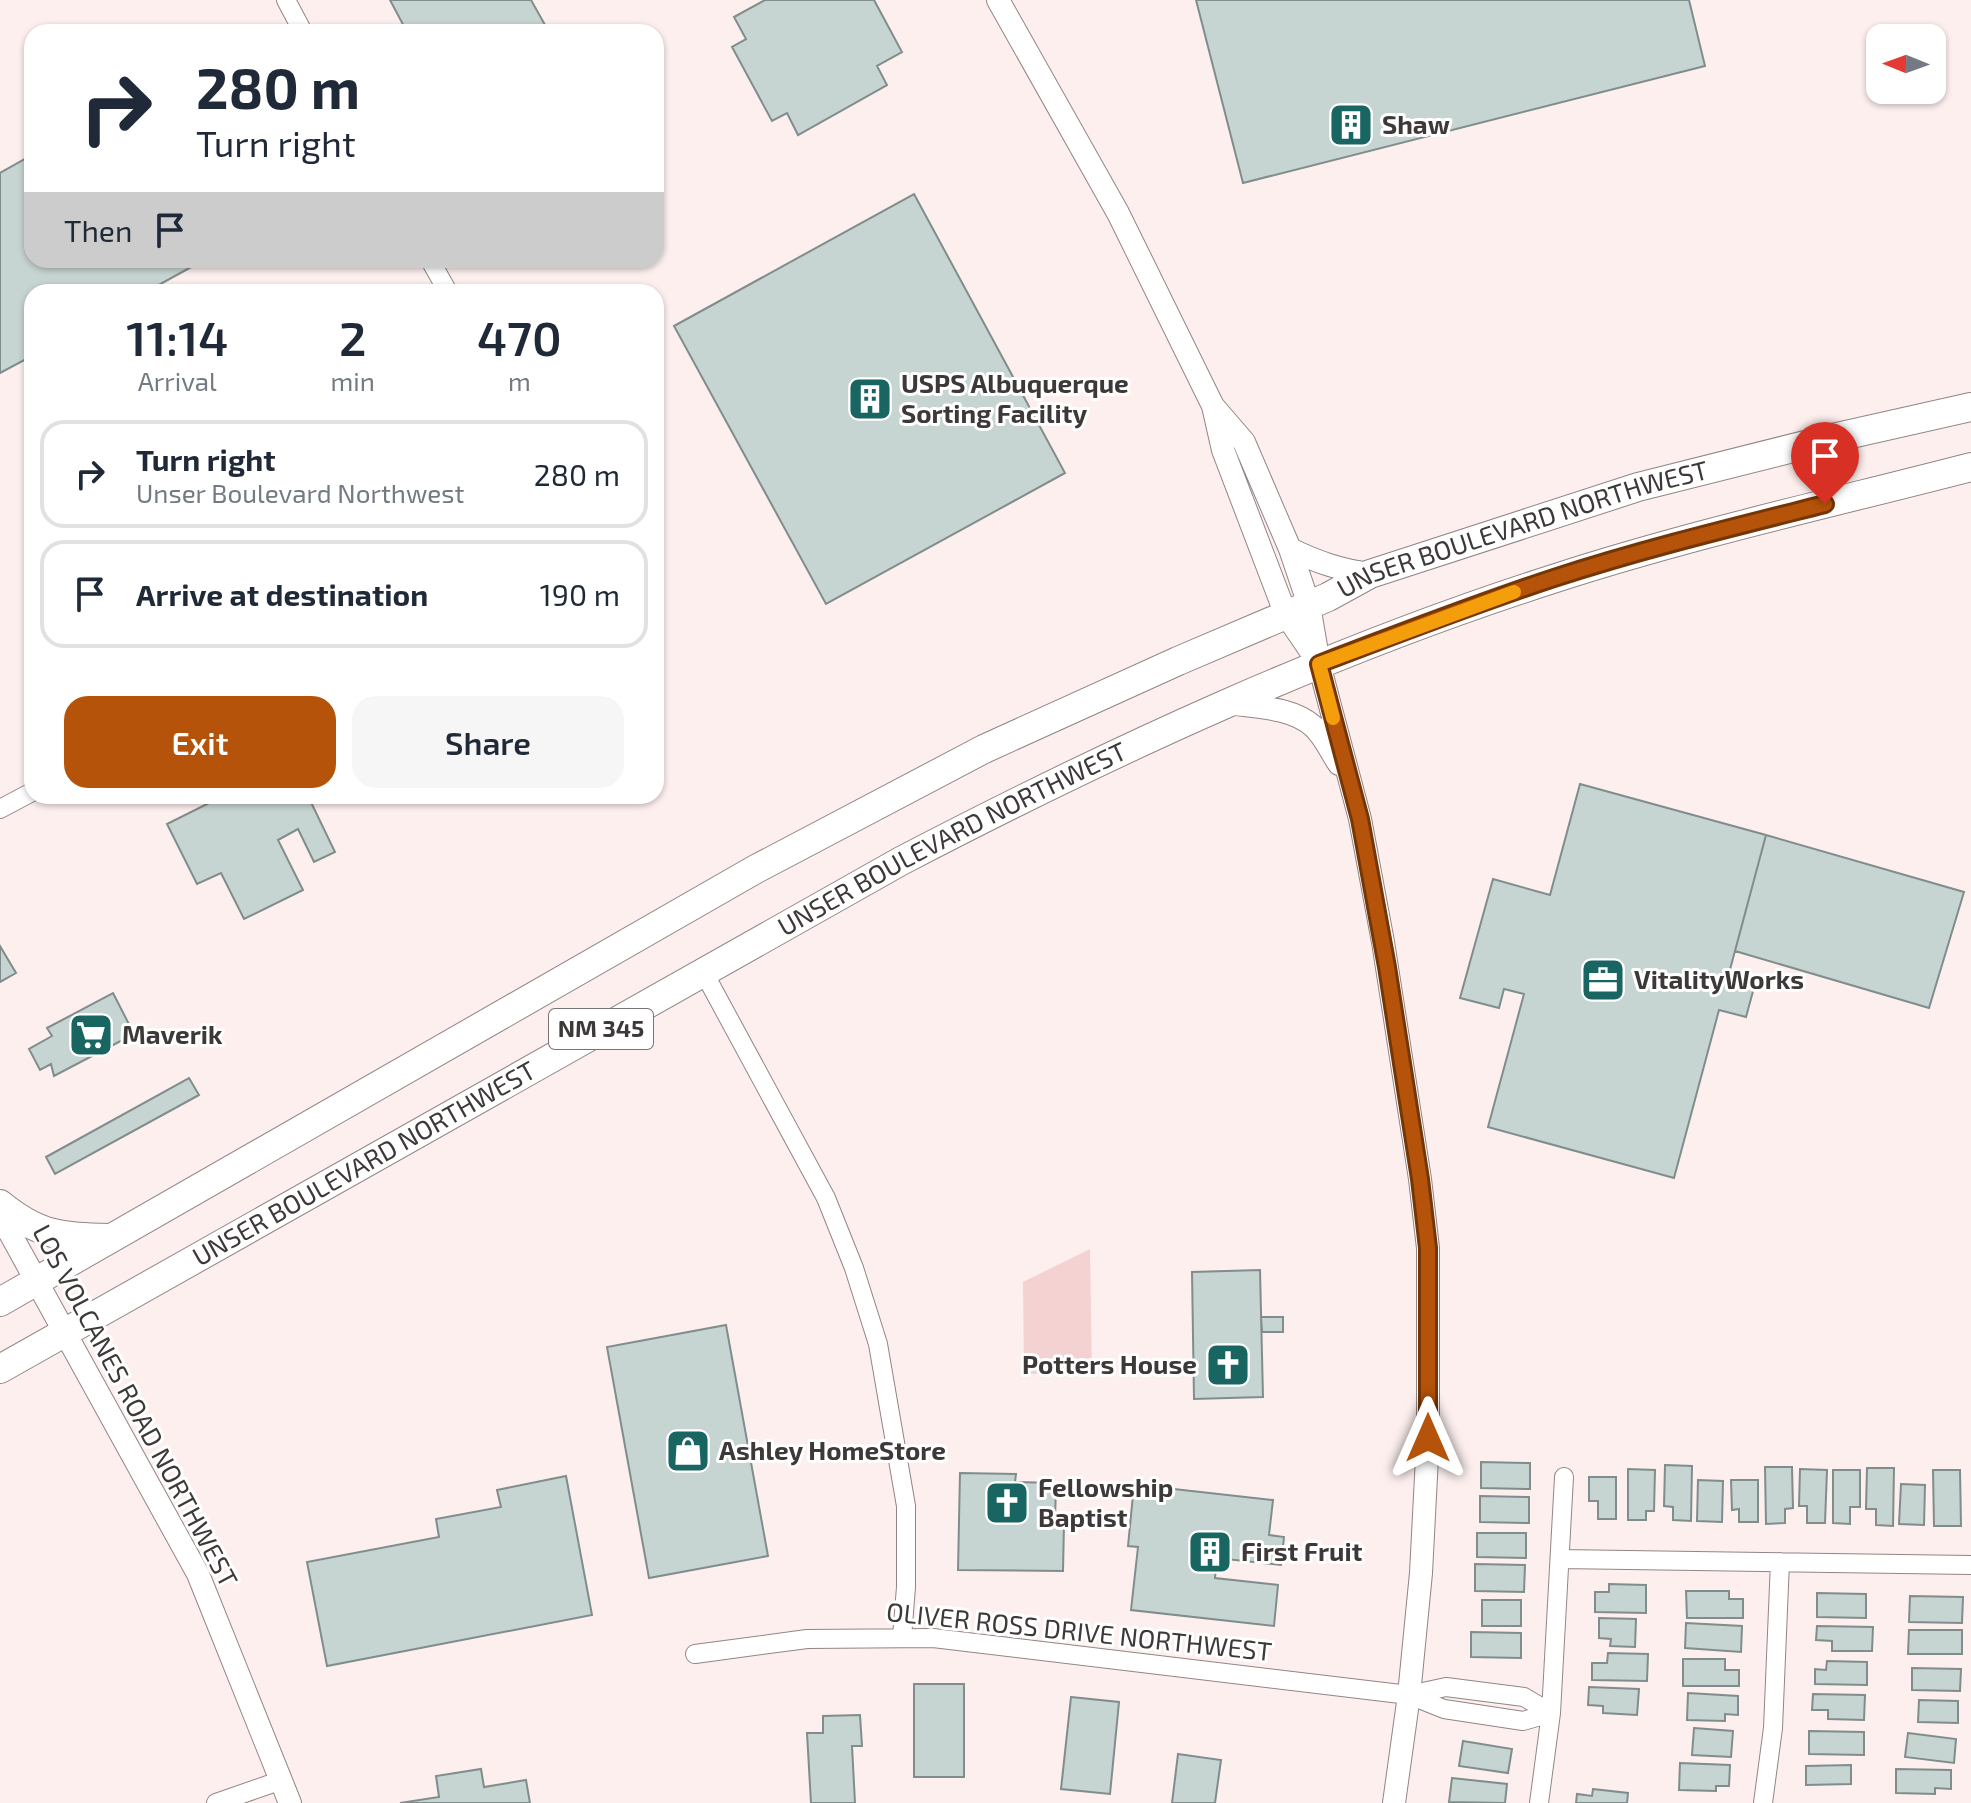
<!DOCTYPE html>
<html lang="en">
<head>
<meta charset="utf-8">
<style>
  body { margin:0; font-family:"Exo 2",sans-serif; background:#f6f6f7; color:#1f2937; height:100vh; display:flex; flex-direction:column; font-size:30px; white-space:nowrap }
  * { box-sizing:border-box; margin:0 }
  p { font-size:26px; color:#747a83 }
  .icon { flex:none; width:44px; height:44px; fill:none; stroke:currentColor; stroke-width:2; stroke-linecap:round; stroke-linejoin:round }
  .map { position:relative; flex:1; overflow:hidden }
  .drawer { position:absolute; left:24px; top:284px; width:640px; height:520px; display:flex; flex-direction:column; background:#fff; border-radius:24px; box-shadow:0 2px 6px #0004 }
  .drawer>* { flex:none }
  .guide { position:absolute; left:24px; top:24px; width:640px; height:244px; border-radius:24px; box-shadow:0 2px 6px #0004; background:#fff; color:#1f2937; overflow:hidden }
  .needle { width:52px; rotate:271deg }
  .fabs { position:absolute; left:1866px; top:24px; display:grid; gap:16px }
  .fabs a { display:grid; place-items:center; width:80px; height:80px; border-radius:16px; background:#fff; box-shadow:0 2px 6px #0004; font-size:40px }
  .pin { position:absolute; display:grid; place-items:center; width:68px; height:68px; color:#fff; margin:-82px -34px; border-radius:50% 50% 50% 0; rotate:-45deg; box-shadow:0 0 8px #0007 }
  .pin .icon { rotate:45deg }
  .me { position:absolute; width:88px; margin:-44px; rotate:0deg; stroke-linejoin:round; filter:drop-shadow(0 0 6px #0008) }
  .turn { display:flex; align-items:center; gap:28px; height:168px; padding:0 40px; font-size:36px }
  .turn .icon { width:104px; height:104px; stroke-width:2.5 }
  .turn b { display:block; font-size:56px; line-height:68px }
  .then { display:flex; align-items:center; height:76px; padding:0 40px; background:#0003; gap:16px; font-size:30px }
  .eta { display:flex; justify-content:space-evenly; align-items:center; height:136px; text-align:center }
  .eta b { font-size:48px; font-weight:600; line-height:56px }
  .primary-button { display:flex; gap:16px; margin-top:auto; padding:16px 40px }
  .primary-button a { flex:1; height:92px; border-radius:24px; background:#b45309; color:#fff; font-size:32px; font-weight:600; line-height:92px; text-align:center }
  .primary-button a+a { background:#f6f6f7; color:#1f2937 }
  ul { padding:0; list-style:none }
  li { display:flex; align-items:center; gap:24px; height:108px; margin:0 16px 12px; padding:0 24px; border:4px solid #e0e1e3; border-radius:24px }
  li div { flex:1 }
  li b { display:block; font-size:30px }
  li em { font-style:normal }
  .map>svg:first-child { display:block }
  .green { fill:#f4d2d1 }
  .building { fill:#c6d4d2; stroke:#808d8c; stroke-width:2 }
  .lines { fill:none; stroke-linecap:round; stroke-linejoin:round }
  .minor-casing { stroke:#928585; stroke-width:20 }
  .tertiary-casing { stroke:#928585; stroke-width:24 }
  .primary-casing { stroke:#928585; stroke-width:30 }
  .minor { stroke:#fff; stroke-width:18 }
  .tertiary { stroke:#fff; stroke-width:22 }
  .primary { stroke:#fff; stroke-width:28 }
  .route-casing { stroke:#753606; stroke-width:20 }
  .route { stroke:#b45309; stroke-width:14 }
  .slow { stroke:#f59e0b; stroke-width:14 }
  .labels { text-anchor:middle; stroke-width:6; stroke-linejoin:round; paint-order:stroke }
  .shield { fill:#fff; stroke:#787474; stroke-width:2 }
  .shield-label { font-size:24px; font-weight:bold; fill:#3e3939 }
  .poi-label { font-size:26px; font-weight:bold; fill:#3e3939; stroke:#fff; text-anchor:start }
  .street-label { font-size:26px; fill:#3e3939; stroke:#fff }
</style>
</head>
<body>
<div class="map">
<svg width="1971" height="1803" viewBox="0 0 1971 1803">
  <rect width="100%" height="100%" fill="#fcefee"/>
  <path class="green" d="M1090,1249L1092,1373L1024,1374L1023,1282Z"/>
  <path class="building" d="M390,0H531L549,32H407Z
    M765,0H874L902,52L877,66L887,85L798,135L787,113L772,121L732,47L746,39L734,17Z
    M1196,0H1689L1705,66L1243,183Z
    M32,155V260H204L146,292H32V356L0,373V173Z
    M914,194L1065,473L826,604L674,326Z
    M1580,784L1766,835L1728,977L1755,984L1746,1017L1719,1010L1674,1178L1488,1127L1524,994L1504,989L1499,1008L1460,998L1493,879L1550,895Z
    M223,796H308L335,852L314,862L298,829L278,840L303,890L244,919L221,873L197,884L167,824Z
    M1766,835L1964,892L1929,1008L1735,951Z
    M0,946L16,973L0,982Z
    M113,993L134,1034L54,1076L51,1064L40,1070L29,1049L52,1036L47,1028Z
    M189,1078L199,1095L55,1174L46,1157Z
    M1260,1270L1263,1397L1194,1399L1192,1272Z
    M1261,1317H1283V1332H1262Z
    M726,1325L768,1556L649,1578L607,1347Z
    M1481,1462L1530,1463V1489L1481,1488Z
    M1665,1465L1692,1466L1691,1521L1673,1520V1507L1664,1506Z
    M1765,1467H1792L1793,1508L1785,1509V1523L1766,1524Z
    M1867,1468H1894L1893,1526L1876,1525V1509H1866Z
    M1628,1469L1655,1470L1654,1511H1646V1520H1628Z
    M1800,1469L1827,1470L1825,1523H1807V1506H1799Z
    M1833,1470H1860V1507H1850V1524L1833,1523Z
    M1933,1470H1960L1961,1526H1934Z
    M960,1473L1016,1474L1015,1482L1056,1483L1055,1523H1064L1063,1571L958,1570Z
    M566,1476L592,1615L327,1666L307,1562L439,1537L436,1519L501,1507L497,1490Z
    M1589,1477H1616V1519H1598V1501H1589Z
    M1698,1480L1723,1481L1722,1522L1697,1521Z
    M1731,1480H1758V1522H1739V1509L1732,1510Z
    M1901,1484L1925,1485L1924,1525L1899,1524Z
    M1147,1486L1273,1500L1269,1535L1284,1537L1281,1565L1217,1558L1215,1578L1278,1585L1274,1626L1131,1610L1138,1547L1128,1546L1133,1495L1146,1496Z
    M1480,1496L1529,1497V1523L1480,1522Z
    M1477,1533H1526V1558L1477,1557Z
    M1475,1564L1525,1565L1524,1592L1475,1591Z
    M1609,1584L1646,1585V1613L1595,1612V1592H1609Z
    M1686,1591H1729V1599H1743V1618H1687Z
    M1817,1593L1866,1594V1618L1817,1617Z
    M1910,1596L1963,1597L1962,1623L1909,1622Z
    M1482,1600H1521V1626H1482Z
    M1599,1618L1636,1619L1635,1647L1610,1646L1611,1639L1599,1638Z
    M1686,1623L1742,1626L1741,1652L1685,1648Z
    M1817,1626L1873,1627L1872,1651H1832V1641L1816,1640Z
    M1909,1630H1962V1654H1908Z
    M1471,1632L1521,1633V1658L1471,1657Z
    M1608,1653L1648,1654L1647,1681L1592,1680V1663H1607Z
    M1683,1659H1725V1670H1739V1686H1683Z
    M1827,1661L1867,1662V1685L1815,1684V1669L1826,1670Z
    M1912,1668L1961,1669L1960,1691L1912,1690Z
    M914,1684H964V1777H914Z
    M1589,1687L1639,1689L1637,1715L1603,1713V1706L1588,1705Z
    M1688,1693L1738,1696V1715L1725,1714V1721L1687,1720Z
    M1813,1694L1865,1695L1864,1720L1828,1719V1710H1812Z
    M1071,1697L1119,1702L1110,1794L1061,1789Z
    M1919,1700L1958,1701V1723L1918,1722Z
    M860,1715L862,1746H852L855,1803H811L807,1733H823V1716Z
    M1694,1728L1733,1731L1731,1757L1692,1755Z
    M1809,1731L1864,1732V1755L1809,1754Z
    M1908,1733L1956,1739L1954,1763L1905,1757Z
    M1463,1741L1512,1749L1508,1773L1459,1766Z
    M1178,1754L1221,1760L1215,1803H1172Z
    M1680,1763L1730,1765L1729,1786H1716V1791L1679,1790Z
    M1851,1765V1784L1806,1785V1766Z
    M481,1769L484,1787L526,1780L530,1803H400L439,1797L436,1776Z
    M1896,1769L1951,1770V1789L1935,1788V1794L1896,1793Z
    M1452,1778L1507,1784L1505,1803L1449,1802Z
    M1593,1789L1628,1793L1627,1803H1576L1577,1794L1592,1796Z"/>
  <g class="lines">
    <g class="minor-casing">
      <path id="minor" d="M286,0L303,32
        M430,260L448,292
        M0,809L32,792
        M703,971L826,1198L854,1268L878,1344L906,1506V1587L902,1637
        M1560,1559L1971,1565
        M695,1654L807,1639L933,1638L1409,1695L1444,1709L1523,1721L1551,1713
        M1409,1695L1446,1687L1524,1697L1551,1713
        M216,1803L282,1780
        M1539,1803L1551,1713L1564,1477
        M1763,1803L1773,1728L1780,1562"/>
    </g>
    <g class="tertiary-casing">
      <path id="tertiary" d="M998,0L1118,213L1213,406L1223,450L1286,615L1314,656
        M1213,406L1244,442L1290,549L1309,605L1319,664L1360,819L1383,942L1420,1179L1428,1248V1438L1421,1573L1409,1695L1394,1803
        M1290,549C1317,562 1340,570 1370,574
        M1228,703C1255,707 1292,707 1314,727C1324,736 1331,752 1339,764
        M0,1215L198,1574L290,1803"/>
    </g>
    <g class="primary-casing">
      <g id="primary">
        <path d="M0,1204C39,1236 62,1237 110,1238"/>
        <path id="s1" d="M0,1302L756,869L984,749L1178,661L1328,597L1370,574L1638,487L1833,438L1971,407"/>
        <path id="s2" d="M0,1369L901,861C1112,751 1330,650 1556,578C1692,534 1832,503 1971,467"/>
      </g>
    </g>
    <use href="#minor" class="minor"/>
    <use href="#tertiary" class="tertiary"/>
    <use href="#primary" class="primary"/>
  </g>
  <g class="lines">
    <g class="route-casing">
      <path id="route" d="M1428,1438V1248L1420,1179L1387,967L1360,819L1319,664C1397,634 1475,604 1554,578C1643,549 1734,527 1825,504"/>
    </g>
    <use href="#route" class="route"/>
    <path class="slow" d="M1333,718L1319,664L1514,592"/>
  </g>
  <defs>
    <g id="building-square" transform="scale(2.3)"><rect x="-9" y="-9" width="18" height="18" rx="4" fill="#186561" stroke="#fff"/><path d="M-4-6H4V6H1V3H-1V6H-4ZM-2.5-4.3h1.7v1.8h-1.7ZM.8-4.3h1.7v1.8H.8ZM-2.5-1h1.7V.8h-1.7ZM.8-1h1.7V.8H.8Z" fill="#fff"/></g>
    <g id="office-square" transform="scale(2.3)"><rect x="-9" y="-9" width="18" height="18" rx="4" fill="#186561" stroke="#fff"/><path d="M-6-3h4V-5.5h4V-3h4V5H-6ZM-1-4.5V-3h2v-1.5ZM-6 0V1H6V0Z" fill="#fff"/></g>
    <g id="supermarket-square" transform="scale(2.3)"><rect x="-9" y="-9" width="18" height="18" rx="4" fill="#186561" stroke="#fff"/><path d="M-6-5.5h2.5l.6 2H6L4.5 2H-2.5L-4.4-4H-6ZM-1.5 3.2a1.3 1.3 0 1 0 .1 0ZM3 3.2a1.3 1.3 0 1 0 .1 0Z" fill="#fff"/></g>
    <g id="church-square" transform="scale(2.3)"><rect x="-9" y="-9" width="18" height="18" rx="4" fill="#186561" stroke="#fff"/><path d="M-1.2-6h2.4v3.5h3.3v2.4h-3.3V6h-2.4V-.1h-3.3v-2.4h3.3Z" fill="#fff"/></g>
    <g id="shop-square" transform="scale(2.3)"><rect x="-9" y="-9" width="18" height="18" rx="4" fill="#186561" stroke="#fff"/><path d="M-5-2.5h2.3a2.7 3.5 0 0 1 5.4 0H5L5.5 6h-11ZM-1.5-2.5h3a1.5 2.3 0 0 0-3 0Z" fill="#fff"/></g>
  </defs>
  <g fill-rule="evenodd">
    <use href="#building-square" x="1351" y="125"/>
    <use href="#building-square" x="870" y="399"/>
    <use href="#office-square" x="1603" y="980"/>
    <use href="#supermarket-square" x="91" y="1035"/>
    <use href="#church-square" x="1228" y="1365"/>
    <use href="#shop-square" x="688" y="1451"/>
    <use href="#church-square" x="1007" y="1503"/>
    <use href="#building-square" x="1210" y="1552"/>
  </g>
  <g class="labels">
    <rect class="shield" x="549" y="1009" width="104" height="40" rx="6"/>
    <g class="shield-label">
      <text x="601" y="1037">NM 345</text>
    </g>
    <g class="poi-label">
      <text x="1382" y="134">Shaw</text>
      <text x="901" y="393">USPS Albuquerque<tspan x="901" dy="30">Sorting Facility</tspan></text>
      <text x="1634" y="989">VitalityWorks</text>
      <text x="122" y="1044">Maverik</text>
      <text x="1197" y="1374" text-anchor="end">Potters House</text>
      <text x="719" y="1460">Ashley HomeStore</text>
      <text x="1038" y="1497">Fellowship<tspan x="1038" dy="30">Baptist</tspan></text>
      <text x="1241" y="1561">First Fruit</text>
    </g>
    <g class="street-label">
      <text dy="9" stroke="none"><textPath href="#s1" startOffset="1712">UNSER BOULEVARD NORTHWEST</textPath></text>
      <text dy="9" stroke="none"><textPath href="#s2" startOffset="1090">UNSER BOULEVARD NORTHWEST</textPath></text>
      <text dy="9" stroke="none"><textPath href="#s2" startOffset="418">UNSER BOULEVARD NORTHWEST</textPath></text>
      <text transform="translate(135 1406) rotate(62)" y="9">LOS VOLCANES ROAD NORTHWEST</text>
      <text transform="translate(1079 1632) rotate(6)" y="9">OLIVER ROSS DRIVE NORTHWEST</text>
    </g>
  </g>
</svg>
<div class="fabs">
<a><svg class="needle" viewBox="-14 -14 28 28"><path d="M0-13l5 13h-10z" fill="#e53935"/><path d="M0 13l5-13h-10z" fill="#747a83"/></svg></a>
</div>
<div class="pin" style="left:1825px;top:504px;background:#d93025"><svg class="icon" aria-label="arrive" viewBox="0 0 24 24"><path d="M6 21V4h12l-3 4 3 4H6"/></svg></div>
<svg class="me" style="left:1428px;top:1438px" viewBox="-20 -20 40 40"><path d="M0-17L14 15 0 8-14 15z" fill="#b45309" stroke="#fff" stroke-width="4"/></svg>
<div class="guide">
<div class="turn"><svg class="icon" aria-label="right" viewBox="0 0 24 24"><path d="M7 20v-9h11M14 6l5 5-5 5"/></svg><div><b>280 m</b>Turn right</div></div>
<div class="then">Then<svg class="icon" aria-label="arrive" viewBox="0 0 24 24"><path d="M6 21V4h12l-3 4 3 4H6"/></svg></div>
</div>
<section class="drawer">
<div class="eta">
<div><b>11:14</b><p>Arrival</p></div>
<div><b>2</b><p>min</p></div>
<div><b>470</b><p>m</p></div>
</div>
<ul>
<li><svg class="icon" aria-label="right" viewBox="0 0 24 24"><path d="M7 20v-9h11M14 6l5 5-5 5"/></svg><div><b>Turn right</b><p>Unser Boulevard Northwest</p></div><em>280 m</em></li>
<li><svg class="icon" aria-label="arrive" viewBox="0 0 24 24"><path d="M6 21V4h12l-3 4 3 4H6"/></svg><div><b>Arrive at destination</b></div><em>190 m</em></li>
</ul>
<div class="primary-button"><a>Exit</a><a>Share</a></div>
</section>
</div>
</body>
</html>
